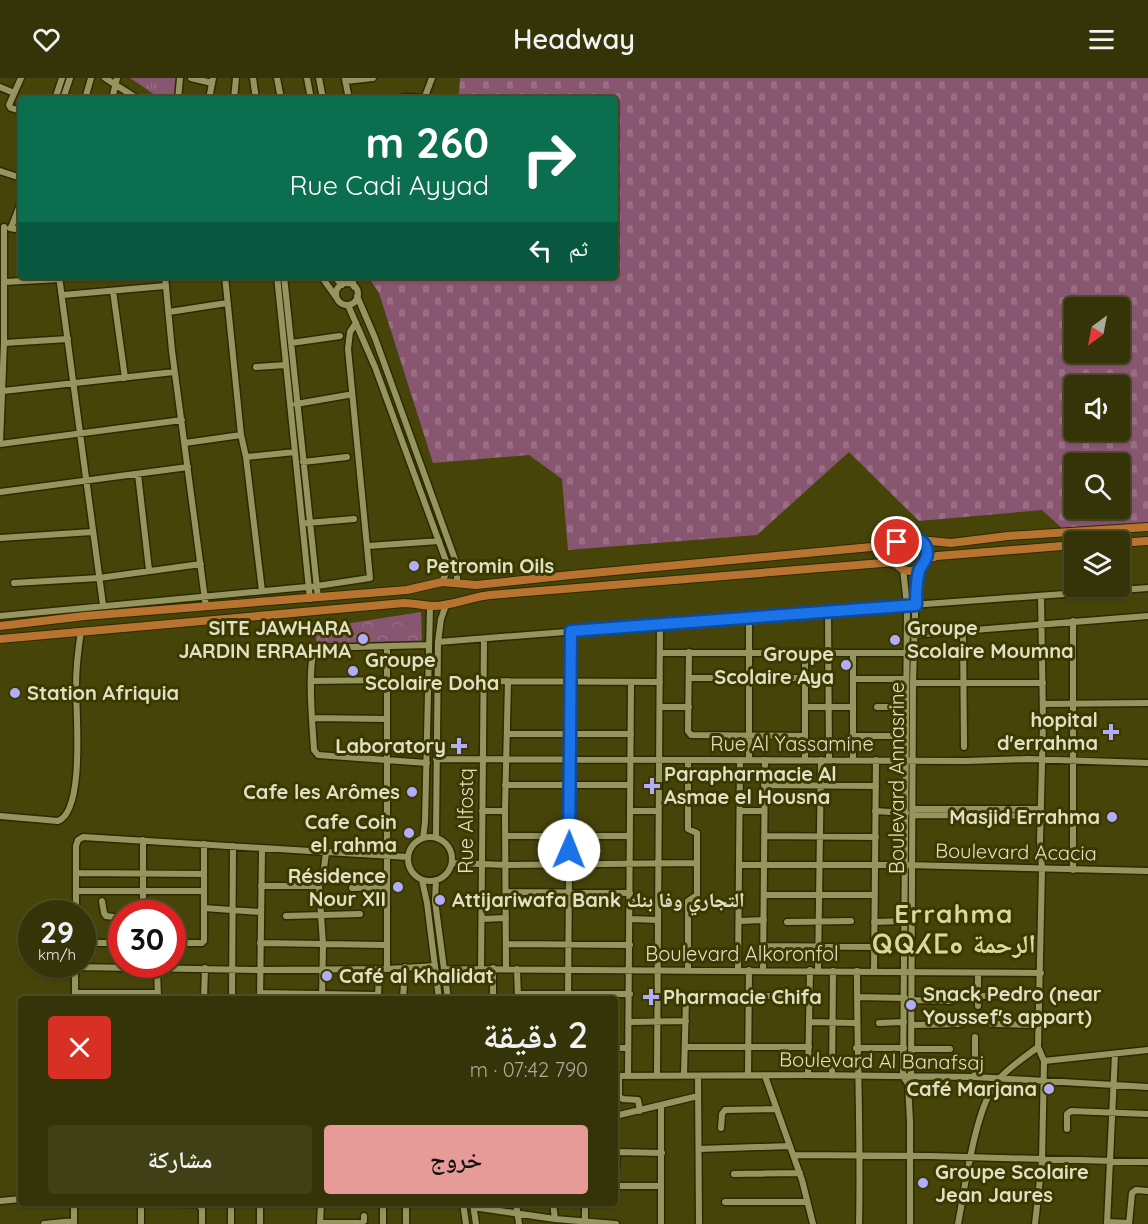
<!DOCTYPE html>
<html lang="ar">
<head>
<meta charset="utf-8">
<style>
  body { margin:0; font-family:Quicksand,"Noto Naskh Arabic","Noto Sans Tifinagh",sans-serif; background:#403f16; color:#f1f3f6; direction:rtl; height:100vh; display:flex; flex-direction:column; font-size:22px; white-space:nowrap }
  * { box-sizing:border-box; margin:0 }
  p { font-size:20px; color:#aaaa9c }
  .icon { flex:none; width:33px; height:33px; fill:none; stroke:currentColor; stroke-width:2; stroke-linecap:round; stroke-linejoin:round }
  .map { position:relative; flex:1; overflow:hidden; direction:ltr }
  .details { position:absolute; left:18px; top:918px; width:600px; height:210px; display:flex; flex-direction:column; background:#353308; border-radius:6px; box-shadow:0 2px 4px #0004,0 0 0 2px #4f4e29; direction:rtl }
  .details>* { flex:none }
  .top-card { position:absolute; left:18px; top:18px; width:600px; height:183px; border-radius:6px; box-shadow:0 2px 4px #0004,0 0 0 2px #4f4e29; direction:rtl; background:#0b6e4f; color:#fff; overflow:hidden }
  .needle { width:39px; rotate:212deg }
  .buttons { position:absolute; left:1064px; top:219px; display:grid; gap:12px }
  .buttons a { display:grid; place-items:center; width:66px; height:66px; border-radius:6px; background:#353308; box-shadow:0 2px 4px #0004,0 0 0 2px #4f4e29; font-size:30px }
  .speed { position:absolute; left:18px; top:822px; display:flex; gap:12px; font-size:30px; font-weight:700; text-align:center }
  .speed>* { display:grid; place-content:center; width:78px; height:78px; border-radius:50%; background:#353308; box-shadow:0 2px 4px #0004,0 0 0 2px #4f4e29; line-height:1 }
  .speed small { font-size:15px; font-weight:400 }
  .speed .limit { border:9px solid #d22; background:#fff; color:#111 }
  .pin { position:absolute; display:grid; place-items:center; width:51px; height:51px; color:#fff; margin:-26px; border:3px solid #fff; border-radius:50%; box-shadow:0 2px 6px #0007 }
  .me { position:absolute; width:66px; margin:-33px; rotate:1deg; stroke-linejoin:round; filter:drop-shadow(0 0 4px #0008) }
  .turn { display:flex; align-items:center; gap:21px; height:126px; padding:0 30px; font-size:27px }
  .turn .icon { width:78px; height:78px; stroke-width:2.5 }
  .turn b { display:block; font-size:42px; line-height:51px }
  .then { display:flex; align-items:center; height:57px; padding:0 30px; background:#0003; gap:12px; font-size:22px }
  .round { display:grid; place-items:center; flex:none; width:63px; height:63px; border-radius:6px; background:#403f16 }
  .summary { display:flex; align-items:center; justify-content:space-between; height:102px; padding:0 30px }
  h1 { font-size:36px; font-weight:600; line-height:45px }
  .cta { display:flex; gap:12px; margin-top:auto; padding:12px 30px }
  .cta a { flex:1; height:69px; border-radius:6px; background:#e69b98; color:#111; font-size:24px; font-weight:600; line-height:69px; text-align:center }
  .cta a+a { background:#403f16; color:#f1f3f6 }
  header { display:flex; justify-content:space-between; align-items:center; height:78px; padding:0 30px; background:#353308; font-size:27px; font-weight:600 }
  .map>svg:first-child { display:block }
  .grass { fill:url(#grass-tufts) }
  .cemetery { fill:url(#cemetery-stones); fill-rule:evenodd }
  .park { fill:url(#park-crowns) }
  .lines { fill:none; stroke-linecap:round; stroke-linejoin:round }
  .minor-casing { stroke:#2c2a00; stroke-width:9 }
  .major-casing { stroke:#2c2a00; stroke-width:10 }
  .minor { stroke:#97955f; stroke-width:6 }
  .major { stroke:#b97331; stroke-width:8 }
  .route-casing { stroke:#114b97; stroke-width:15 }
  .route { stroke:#1a73e8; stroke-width:10 }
  .poi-dot { fill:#b2adf9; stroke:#3c3900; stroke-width:2 }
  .labels { text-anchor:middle; stroke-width:6; stroke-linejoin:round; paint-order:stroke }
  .poi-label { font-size:20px; font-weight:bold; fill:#e0e0c4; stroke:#3c3900; text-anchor:start }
  .street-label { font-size:20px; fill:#e0e0c4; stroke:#3c3900 }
  .district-label { font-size:26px; font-weight:bold; letter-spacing:1.5px; fill:#d9d89f; stroke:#3c3900 }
</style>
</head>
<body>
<header><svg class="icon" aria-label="menu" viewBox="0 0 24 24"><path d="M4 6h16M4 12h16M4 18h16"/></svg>Headway<svg class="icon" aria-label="heart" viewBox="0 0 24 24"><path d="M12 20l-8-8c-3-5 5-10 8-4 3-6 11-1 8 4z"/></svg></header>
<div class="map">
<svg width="1148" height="1146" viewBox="0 0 1148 1146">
  <defs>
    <pattern id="grass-tufts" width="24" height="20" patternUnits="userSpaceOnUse" patternTransform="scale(1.5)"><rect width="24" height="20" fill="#885671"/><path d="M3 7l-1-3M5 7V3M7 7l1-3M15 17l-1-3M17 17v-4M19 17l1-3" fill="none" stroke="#986e84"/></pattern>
    <pattern id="cemetery-stones" width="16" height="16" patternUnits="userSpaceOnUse" patternTransform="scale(1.5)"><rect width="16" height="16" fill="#885671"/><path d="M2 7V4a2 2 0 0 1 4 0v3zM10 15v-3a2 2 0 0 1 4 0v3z" fill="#986e84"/></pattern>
    <pattern id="park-crowns" width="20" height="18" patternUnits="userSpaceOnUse" patternTransform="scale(1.5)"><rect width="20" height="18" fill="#885671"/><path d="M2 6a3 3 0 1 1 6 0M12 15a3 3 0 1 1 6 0" fill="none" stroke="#986e84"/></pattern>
  </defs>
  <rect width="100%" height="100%" fill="#47440a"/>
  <path class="grass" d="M130,0H183L180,21H161Z"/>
  <path class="cemetery" d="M460,0H1148V445L1063,451L1042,432L919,443L849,374L757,457L568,472L562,401L529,377L433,385L379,215L369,200L370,198H615V21H456L459,15ZM1074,230H1119V274H1074ZM1074,308H1119V352H1074ZM1074,386H1119V430H1074Z"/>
  <path class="park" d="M421,534L422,566L318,568L313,551Z"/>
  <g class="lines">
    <g class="minor-casing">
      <path id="minor" d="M21,0L9,27L11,30L21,33
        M105,0L138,21
        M191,0L212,5
        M253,0L256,21
        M277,0L281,21
        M307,0L311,21
        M319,0L323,21
        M345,1L349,21
        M346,3L373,0
        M0,9L14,15
        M55,21L62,0
        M63,21L70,0
        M85,21L91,0
        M112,21L117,0
        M178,21L180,0
        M209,21L213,0
        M234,21L236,0
        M394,21L408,19L424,20
        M424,21L432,0
        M0,93L21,100
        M10,150L21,152
        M11,150L21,124
        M59,198L103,527
        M165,198L172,273L206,529
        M225,198L241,357L246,379L262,513
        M277,198L310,521
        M284,198L318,520
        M321,198L336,219
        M334,198L342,207
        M352,198L354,209
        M4,204L60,201
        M336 216a11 11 0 1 1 22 0a11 11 0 1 1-22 0Z
        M113,213L125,300
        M63,217L165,208
        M357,218L375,260L457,487V505
        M348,227L375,289L446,483L447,493L442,504
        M169,234L227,225
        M4,265L68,261
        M291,265L340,258
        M256,289L286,287
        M3,313L174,294
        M296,326L348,317
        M0,365L4,265V149
        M185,365L241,357
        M0,366L182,342
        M246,379L295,374
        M303,384L347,379
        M138,396L149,492
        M0,414L188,389
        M307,445L354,441
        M0,460L92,454
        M368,468L439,463
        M903,491L907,527L903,998L908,1006L910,1044V1146
        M14,505L99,500L201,486
        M828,534L829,682
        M0,538L317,508L370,500L348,271L350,254L356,245
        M963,553L964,669
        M912,557L1148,538
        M438,564L898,528L1148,510
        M689,574L688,653L691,657L805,658
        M660,575H906
        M689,600H805
        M853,601H906
        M311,603L387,602
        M484,603L660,604
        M913,605H1043
        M1043,626L1148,625
        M660,629H689
        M805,629H852
        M877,629H905
        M312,640L386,641
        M508,656H631
        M852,658H905
        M436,681L967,683L1028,681L1148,685
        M749,682V541
        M805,682V575
        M853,682V576
        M427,685L318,677L314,672C313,652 306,583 316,570L428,567
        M505,707H630
        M764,707L876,708
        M913,731H1041
        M482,733H505
        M630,733H658
        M740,733H764
        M875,733L906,735
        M914,737L1041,738
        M0,738L58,743C85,733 76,635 76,609C76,591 78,572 81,553
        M506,758H630
        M764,758L876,759
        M408 781a22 22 0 1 1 44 0a22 22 0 1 1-44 0Z
        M436,759L438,564L441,541L446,527
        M423,760L425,744L430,528
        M452,785L507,787L696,785
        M740,787H906L1148,793
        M1073,792V543
        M76,795L204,796
        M422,802L427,825L439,921
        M436,802L435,823L448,921
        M261,808H319
        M352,810L386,809
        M76,813H204
        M506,814L630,815
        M765,817H875
        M102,823L104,835L106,838L122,840
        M204,830L260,834
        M76,836V768L78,762L83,759L408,779
        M143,836V762
        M286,838L360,836
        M482,841L506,840
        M630,841L658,842
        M739,843L764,842
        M787,844L851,843
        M874,844L905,843
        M82,865H122
        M172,865H202L204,863V766
        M260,865L386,867
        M506,866L630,867
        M764,868L874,869
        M75,889L260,892L387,891L435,888
        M157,890L158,921
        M481,890L484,561
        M387,891V568
        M444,891L1041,895
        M506,891L505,733L508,603
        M517,891L518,921
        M738,892L740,682
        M763,892L765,682
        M818,892L821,682
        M688,893V823L697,817V755L688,751V682
        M857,893C857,977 861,1061 859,1146
        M874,893L876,682
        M978,895V928
        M75,915H158
        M260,915L378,917
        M518,916H630
        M978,918H1017
        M857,919L905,920
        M378,920L379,891
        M75,921V887
        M204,921L205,890
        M232,921L233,768
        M260,921L262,771
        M322,921L323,866L319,808L324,790L326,775
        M403,921L405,889
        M493,921V890
        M568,921L571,553
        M912,922L951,923
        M629,944L686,943
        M809,944L856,945
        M879,945L904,944
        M992,946L1039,947
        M913,947L962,946
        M685,969H809
        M615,970H628
        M856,970H904
        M912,971H950
        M1044,983L1148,972
        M657,997L660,546
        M684,997L686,921L689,918H810
        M748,997L749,892
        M808,997L810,892
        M615,998L808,997L975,999L1148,1009
        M619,998V1019L623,1021L638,1022L640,1033
        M628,998L631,605
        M698,998L699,1146
        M765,998L802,1102L813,1146
        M832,998L833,893
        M975,999V959
        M911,1000L913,605L916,504L920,489
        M661,1029V1146
        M615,1038L698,1018
        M721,1050L722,1036L725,1032L777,1031
        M1067,1051V1036L1071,1033L1148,1036
        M699,1071L790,1068
        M616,1074L662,1075
        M617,1074L615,1108H661
        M794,1077L930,1078L1148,1084
        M734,1096L800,1095
        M0,1123L21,1121
        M725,1124H807
        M74,1125H116
        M149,1125L198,1126L202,1131V1146
        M260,1125V1146
        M463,1125L466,1146
        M516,1125L519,1146
        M553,1125L555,1141
        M585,1125V1145
        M473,1126L476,1146
        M473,1129L555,1141L616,1146
        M1107,1144L1129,1145
        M74,1145V1125
        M320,1145H361L364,1143V1138
        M44,1146L74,1143
        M141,1146V1125
        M231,1146V1125
        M320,1146L321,1125
        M383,1146V1125
        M406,1146V1125
        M958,1146C965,1110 975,1029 998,1002C1009,989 1025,979 1038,969
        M1035,1146L1042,1083L1044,983L1038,969L1042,791L1040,763L1043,644L1041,518
        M1107,1146L1115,976
        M1129,1146L1132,1115L1136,1112L1148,1113"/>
    </g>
    <g class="major-casing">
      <path id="major" d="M893 476a17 17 0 1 1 34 0a17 17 0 1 1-34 0Z
        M920,462L951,465L1008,458L1148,449
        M1119,465L1148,463
        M926,482L937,478L1074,467
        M0,548L85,538L407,512L442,504L476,507L571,497L882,468L897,464
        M0,561L404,525C414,525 424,528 433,528C453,528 470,519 490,517L895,484"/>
    </g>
    <use href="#minor" class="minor"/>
    <use href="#major" class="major"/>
  </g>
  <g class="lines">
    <g class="route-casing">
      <path id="route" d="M569,772L571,553L916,527C916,515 916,504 919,493C921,486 927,483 927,475C926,459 908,456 897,464"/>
    </g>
    <use href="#route" class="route"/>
  </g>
  <g class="poi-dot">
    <circle cx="414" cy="488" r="6"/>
    <circle cx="363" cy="561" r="6"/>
    <circle cx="895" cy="562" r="6"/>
    <circle cx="846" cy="587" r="6"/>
    <circle cx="353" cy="593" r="6"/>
    <circle cx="15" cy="615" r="6"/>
    <path d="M1108 645h6v6h6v6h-6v6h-6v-6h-6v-6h6z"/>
    <path d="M456 659h6v6h6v6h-6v6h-6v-6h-6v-6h6z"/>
    <path d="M649 699h6v6h6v6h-6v6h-6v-6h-6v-6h6z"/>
    <circle cx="412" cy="714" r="6"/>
    <circle cx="1112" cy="739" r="6"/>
    <circle cx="409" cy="755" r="6"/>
    <circle cx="398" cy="809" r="6"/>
    <circle cx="440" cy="822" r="6"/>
    <circle cx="327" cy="898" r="6"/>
    <path d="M648 910h6v6h6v6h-6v6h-6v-6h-6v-6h6z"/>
    <circle cx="911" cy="927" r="6"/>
    <circle cx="1049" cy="1011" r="6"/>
    <circle cx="923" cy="1105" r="6"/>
  </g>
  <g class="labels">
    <g class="poi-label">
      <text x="426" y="495">Petromin Oils</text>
      <text x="351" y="557" text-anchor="end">SITE JAWHARA<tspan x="351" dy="23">JARDIN ERRAHMA</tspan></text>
      <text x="907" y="557">Groupe<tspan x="907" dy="23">Scolaire Moumna</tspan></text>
      <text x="834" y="583" text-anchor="end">Groupe<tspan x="834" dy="23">Scolaire Aya</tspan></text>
      <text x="365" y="589">Groupe<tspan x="365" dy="23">Scolaire Doha</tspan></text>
      <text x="27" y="622">Station Afriquia</text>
      <text x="1098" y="649" text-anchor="end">hopital<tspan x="1098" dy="23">d'errahma</tspan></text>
      <text x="446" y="675" text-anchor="end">Laboratory</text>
      <text x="664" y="703">Parapharmacie Al<tspan x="664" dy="23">Asmae el Housna</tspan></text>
      <text x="400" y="721" text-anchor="end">Cafe les Arômes</text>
      <text x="1100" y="746" text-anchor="end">Masjid Errahma</text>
      <text x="397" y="751" text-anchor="end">Cafe Coin<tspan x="397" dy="23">el rahma</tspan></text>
      <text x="386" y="805" text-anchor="end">Résidence<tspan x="386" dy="23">Nour XII</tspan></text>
      <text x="452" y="829">Attijariwafa Bank التجاري وفا بنك</text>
      <text x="339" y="905">Café al Khalidat</text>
      <text x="923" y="923">Snack Pedro (near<tspan x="923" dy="23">Youssef's appart)</tspan></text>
      <text x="663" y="926">Pharmacie Chifa</text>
      <text x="1037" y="1018" text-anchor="end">Café Marjana</text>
      <text x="935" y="1101">Groupe Scolaire<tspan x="935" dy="23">Jean Jaures</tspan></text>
    </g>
    <g class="street-label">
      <text x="792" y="673">Rue Al Yassamine</text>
      <text transform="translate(897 700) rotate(-90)" y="7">Boulevard Annasrine</text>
      <text transform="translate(466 743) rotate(-90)" y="7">Rue Alfostq</text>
      <text transform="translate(1016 774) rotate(1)" y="7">Boulevard Acacia</text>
      <text x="742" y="883">Boulevard Alkoronfol</text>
      <text transform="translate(882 983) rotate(1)" y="7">Boulevard Al Banafsaj</text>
    </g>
    <g class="district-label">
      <text x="954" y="845">Errahma<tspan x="954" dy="30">ⵕⵕⵃⵎⴰ الرحمة</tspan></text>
    </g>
  </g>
</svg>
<div class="buttons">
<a><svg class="needle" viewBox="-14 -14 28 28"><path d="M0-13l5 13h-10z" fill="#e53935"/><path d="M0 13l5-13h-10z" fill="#aaaa9c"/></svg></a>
<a><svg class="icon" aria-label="sound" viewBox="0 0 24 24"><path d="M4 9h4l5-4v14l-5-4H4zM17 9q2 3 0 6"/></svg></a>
<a><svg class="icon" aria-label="search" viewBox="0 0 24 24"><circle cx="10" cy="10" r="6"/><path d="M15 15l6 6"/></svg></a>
<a><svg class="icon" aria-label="layers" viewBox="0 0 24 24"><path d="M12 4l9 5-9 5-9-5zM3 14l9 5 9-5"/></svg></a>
</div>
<div class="speed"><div>29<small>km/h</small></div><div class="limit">30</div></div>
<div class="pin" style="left:897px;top:464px;background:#d93025"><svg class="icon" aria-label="arrive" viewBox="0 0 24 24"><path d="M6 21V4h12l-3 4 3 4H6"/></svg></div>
<svg class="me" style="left:569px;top:772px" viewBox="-20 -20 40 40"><circle r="19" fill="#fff"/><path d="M0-13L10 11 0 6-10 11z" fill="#1a73e8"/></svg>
<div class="top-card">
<div class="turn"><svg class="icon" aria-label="right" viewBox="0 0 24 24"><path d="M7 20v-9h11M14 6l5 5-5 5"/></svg><div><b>260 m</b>Rue Cadi Ayyad</div></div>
<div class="then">ثم<svg class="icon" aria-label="left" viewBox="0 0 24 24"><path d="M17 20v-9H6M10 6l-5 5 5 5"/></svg></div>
</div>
<section class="details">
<div class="summary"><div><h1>2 دقيقة</h1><p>790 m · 07:42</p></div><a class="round" style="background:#d93025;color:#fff"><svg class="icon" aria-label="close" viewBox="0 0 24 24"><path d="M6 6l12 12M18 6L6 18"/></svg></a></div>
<div class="cta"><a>خروج</a><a>مشاركة</a></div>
</section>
</div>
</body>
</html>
